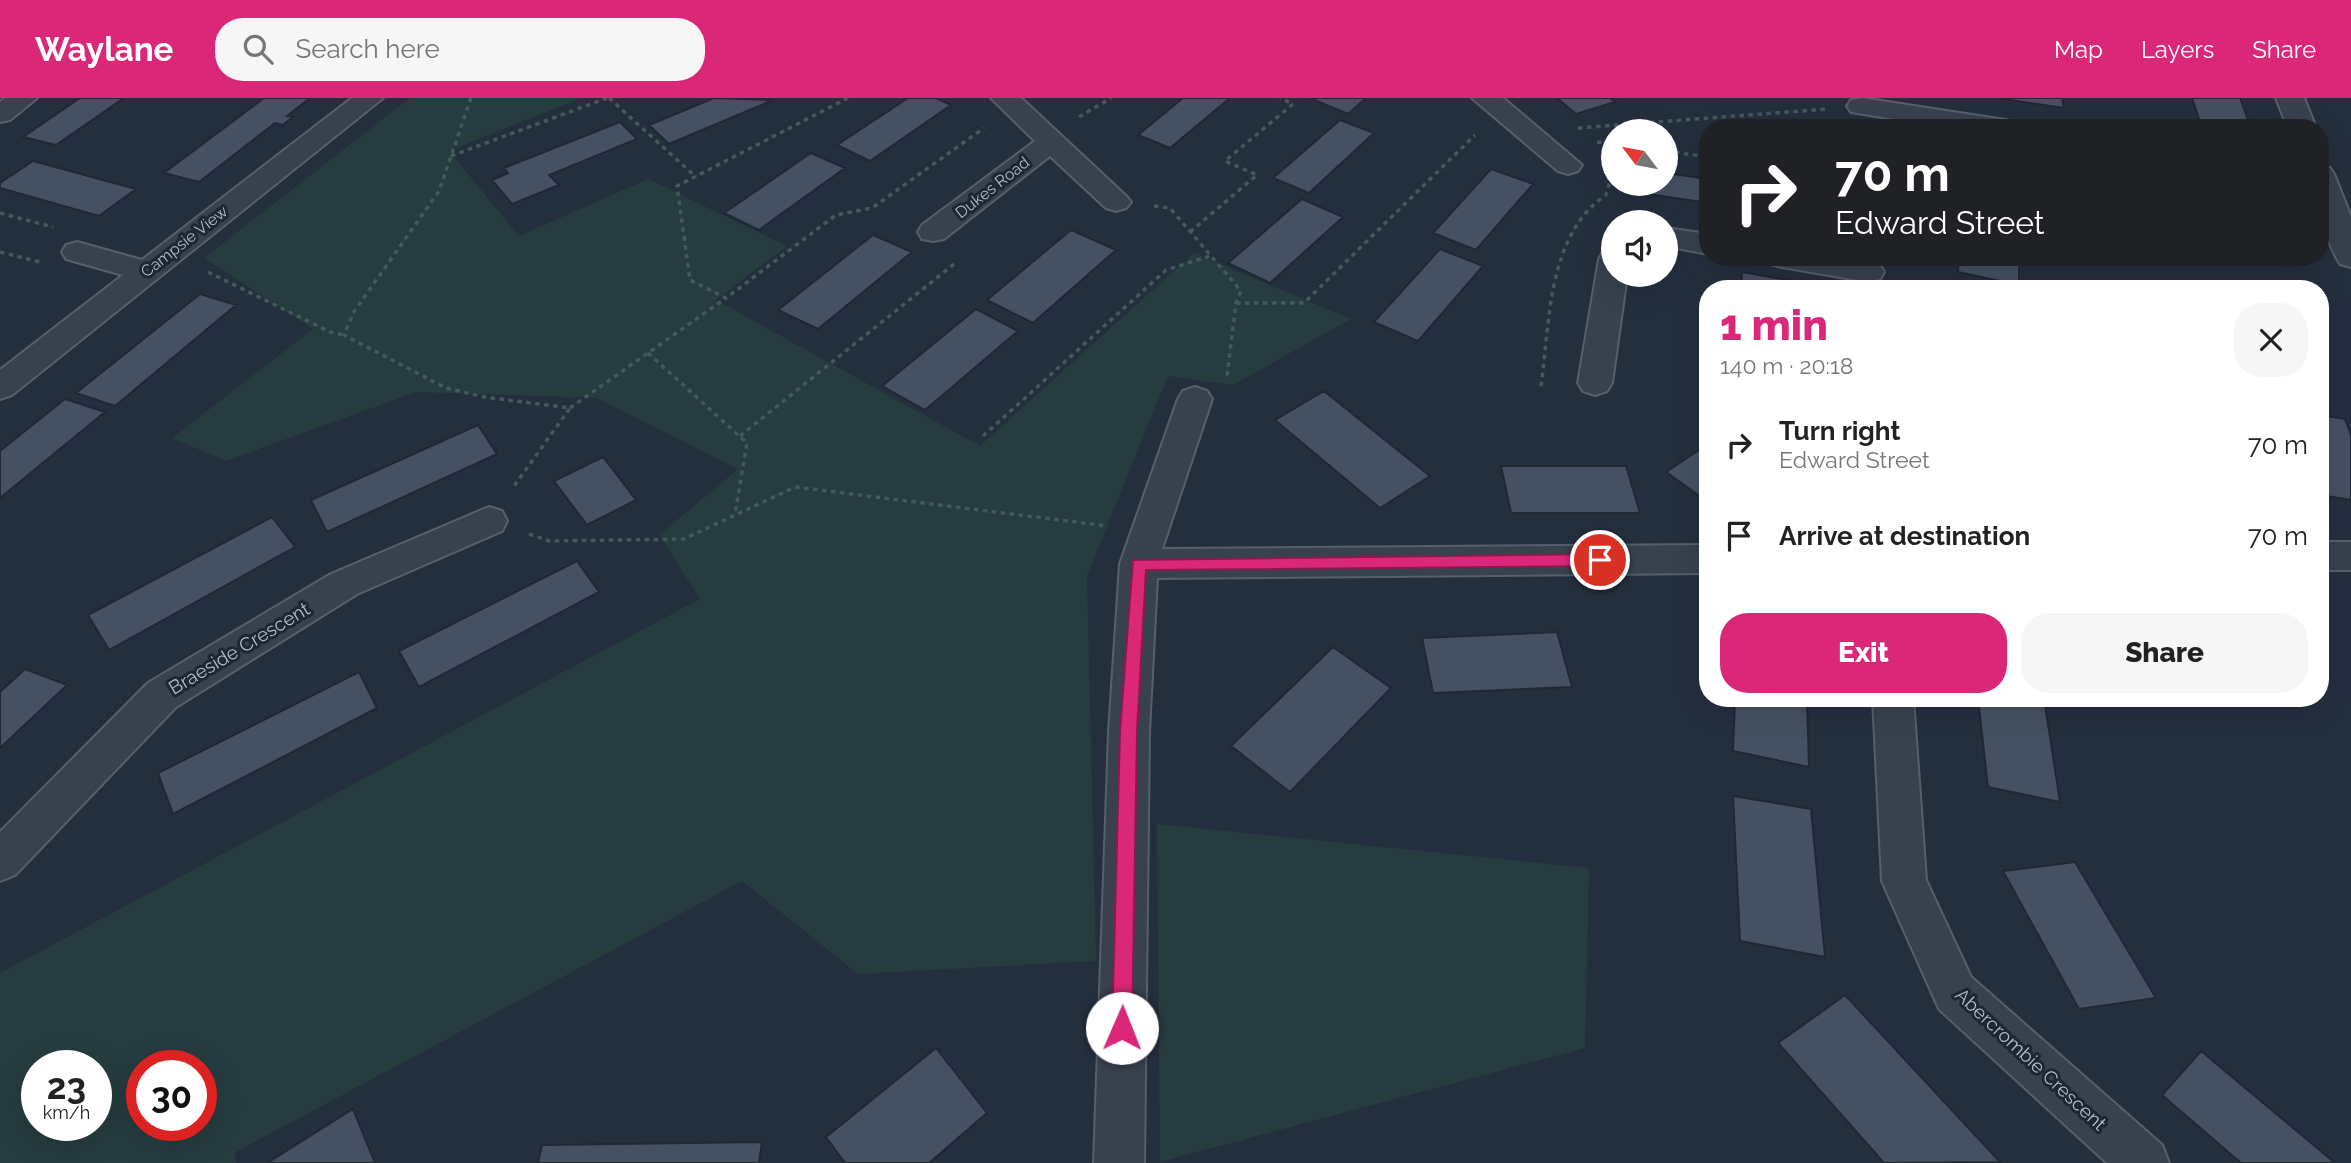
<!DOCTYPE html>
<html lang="en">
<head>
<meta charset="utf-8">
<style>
  body { margin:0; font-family:Raleway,sans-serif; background:#f6f6f6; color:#222; height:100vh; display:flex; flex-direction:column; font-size:26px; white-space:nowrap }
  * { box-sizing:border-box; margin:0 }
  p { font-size:23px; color:#767676 }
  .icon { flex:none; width:38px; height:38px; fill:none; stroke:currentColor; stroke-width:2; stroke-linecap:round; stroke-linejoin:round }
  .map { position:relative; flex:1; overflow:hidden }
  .sheet { position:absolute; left:1699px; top:182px; width:630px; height:427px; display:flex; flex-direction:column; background:#fff; border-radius:28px; box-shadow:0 7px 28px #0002 }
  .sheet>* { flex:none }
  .top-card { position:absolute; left:1699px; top:21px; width:630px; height:147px; border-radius:28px; box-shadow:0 7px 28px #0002; background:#202124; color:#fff; overflow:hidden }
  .needle { width:46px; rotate:302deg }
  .controls { position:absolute; left:1601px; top:21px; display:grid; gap:14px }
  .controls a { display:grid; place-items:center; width:77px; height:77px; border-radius:50%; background:#fff; box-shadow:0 7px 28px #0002; font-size:35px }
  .speed { position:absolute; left:21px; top:952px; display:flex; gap:14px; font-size:35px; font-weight:700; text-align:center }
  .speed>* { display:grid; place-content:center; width:91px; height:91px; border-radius:50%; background:#fff; box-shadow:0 7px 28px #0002; line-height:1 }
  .speed small { font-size:18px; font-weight:400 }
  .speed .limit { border:10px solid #d22; background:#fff; color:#111 }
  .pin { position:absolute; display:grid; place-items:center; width:60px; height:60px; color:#fff; margin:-30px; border:4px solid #fff; border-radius:50%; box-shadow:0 2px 7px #0007 }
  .me { position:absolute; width:77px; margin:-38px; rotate:1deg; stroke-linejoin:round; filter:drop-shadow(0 0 5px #0008) }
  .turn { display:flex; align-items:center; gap:24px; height:147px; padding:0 21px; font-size:32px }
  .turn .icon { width:91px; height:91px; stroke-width:2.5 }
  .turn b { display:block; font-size:49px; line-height:60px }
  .round { display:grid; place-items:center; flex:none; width:74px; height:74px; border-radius:28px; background:#f6f6f6 }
  .summary { display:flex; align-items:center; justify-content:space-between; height:119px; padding:0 21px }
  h1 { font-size:42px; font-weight:800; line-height:52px; color:#db2777 }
  .action { display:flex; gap:14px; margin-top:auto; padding:14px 21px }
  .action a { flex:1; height:80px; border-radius:28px; background:#db2777; color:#fff; font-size:28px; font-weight:800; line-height:80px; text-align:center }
  .action a+a { background:#f6f6f6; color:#222 }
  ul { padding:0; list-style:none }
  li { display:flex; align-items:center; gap:21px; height:91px; padding:0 21px }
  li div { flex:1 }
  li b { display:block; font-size:26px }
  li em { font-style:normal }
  header { display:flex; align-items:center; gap:42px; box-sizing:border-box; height:98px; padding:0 35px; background:#db2777; color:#fff }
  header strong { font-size:33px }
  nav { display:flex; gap:38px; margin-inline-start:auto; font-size:24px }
  .search { width:490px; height:63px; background:#f6f6f6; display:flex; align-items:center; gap:18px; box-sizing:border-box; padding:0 24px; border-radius:28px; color:#767676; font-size:26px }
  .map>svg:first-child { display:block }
  .green { fill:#263c3f; fill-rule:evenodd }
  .building { fill:#455162; stroke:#1f2835; stroke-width:2 }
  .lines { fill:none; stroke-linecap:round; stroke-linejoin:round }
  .minor-casing { stroke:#565f6c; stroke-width:4 }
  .path { stroke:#44595c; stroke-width:3.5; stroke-dasharray:4.5 4.5; stroke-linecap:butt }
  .minor { fill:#38414e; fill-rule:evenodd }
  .route { fill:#db2777; stroke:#8e194d; stroke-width:2 }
  .labels { text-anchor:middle; stroke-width:6; stroke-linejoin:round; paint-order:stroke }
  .far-street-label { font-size:16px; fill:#b4bcc9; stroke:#1d2633 }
  .street-label { font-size:19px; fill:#b4bcc9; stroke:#1d2633 }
</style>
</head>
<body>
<header>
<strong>Waylane</strong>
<div class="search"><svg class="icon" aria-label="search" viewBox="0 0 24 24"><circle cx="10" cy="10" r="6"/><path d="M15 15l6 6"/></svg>Search here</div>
<nav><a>Map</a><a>Layers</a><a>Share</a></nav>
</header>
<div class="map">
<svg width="2351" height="1065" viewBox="0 0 2351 1065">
  <rect width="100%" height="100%" fill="#242f3e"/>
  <path class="green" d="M410,0H581L449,53L519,138L648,81L787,148L716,202L980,348L1194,155L1351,221L1233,287L1168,278L1087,478L1096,863L858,876L742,783L234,1055L236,1065H0V875L700,501L659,437L738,371L597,300L416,294L226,363L172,340L313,231L204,160ZM37,968H96V1027H37ZM142,968H201V1027H142Z
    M1157,726L1589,770L1585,950L1160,1064Z"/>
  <path class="building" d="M80,0H124L56,47L23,39Z
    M264,0H310L287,18L293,19L283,27L275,25L199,84L164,75Z
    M714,0L773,2L669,46L649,27Z
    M908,0H936L951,7L870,63L837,47Z
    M1183,0H1230L1170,50L1138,37Z
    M1313,0H1366L1348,16L1312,1Z
    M1557,0H1610L1615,4L1576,16Z
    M1997,0H2062L2064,10Z
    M2192,0H2240L2251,30H2202Z
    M1340,22L1374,35L1309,95L1273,80Z
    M620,24L637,41L549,77L559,87L512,106L492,82L508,75L504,70Z
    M811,55L845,70L759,132L724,115Z
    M33,63L136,91L99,118L0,90V85Z
    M1491,71L1533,86L1476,152L1433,135Z
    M1666,75L1708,81V105L1648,96V86H1666Z
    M1302,101L1343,119L1270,185L1228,165Z
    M1071,132L1116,152L1033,225L987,202Z
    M873,137L912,154L818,231L778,212Z
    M1440,151L1483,168L1418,243L1374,224Z
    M1959,159H2019V187L1958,174Z
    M2238,159H2287L2290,168Z
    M1742,174L1805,185V191H1741Z
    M2240,183L2282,191H2242Z
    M200,196L236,207L115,308L76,295Z
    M976,211L1018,233L925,312L882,288Z
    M1324,293L1430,378L1380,410L1275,322Z
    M65,301L105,314L0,400V353Z
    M2320,317L2345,321L2351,337V402L2320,397Z
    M478,327L497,356L327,434L311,402Z
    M1708,346V404L1666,374Z
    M603,359L636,402L587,427L554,383Z
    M1501,368H1626L1640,415H1511Z
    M272,419L295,449L109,552L88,517Z
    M577,463L599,494L419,589L399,553Z
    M1557,534L1572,589L1433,595L1422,540Z
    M1333,549L1391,590L1290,694L1231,648Z
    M25,571L67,587L0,650V594Z
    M359,574L377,610L173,716L158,675Z
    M1735,600H1807L1809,669L1733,653Z
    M1978,600H2044L2060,704L1988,689Z
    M1733,698L1811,711L1825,859L1740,843Z
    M2075,764L2156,900L2079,911L2003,773Z
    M1845,897L2000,1064L1884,1065L1778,945Z
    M936,950L987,1015L929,1065H845L826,1039Z
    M2201,953L2335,1065H2241L2162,997Z
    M353,1011L375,1065H267Z
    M762,1044L759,1065H538L542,1047Z"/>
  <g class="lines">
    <g class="minor-casing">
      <path id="minor" d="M5,0H37L10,22L0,24V4Z
        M352,0H383L12,297L0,301V272L123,177L66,161L62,154L66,147L77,144L142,162Z
        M991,0H1021L1126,98L1131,104L1126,110L1116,113L1106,110L1050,58L944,141L933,143L922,141L918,134L922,127L1035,43Z
        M1472,0H1503L1582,67L1578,73L1568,76L1558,73Z
        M1862,0L2005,22L2015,24L2019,30H1949L1851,14L1847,8L1851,2Z
        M2276,0H2304L2316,30H2288Z
        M2320,68L2330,70L2334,76L2351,119V169L2340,166C2321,135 2320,102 2320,68Z
        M1666,130L1708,136V156L1666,148Z
        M1614,151V177H1627L1612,285L1607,293L1595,297L1583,293L1578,285L1599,161L1603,154Z
        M1767,159H1841L1880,167L1884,174L1880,181L1869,184L1782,169L1771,166Z
        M1195,289L1207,293L1212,301L1162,451L1708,447V475L1157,480L1149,634L1144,1065H1094L1109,634L1120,466L1178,301L1183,293Z
        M489,409L502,413L507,423L502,433L357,496L176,609L15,777L0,783V734L148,585L331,476Z
        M2320,444H2351V472H2320Z
        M1873,600H1913L1926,782L1971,879L2162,1047L2169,1065H2107L1939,911L1882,783Z"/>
    </g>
    <path class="path" d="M471,0L439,93L353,215L344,237L446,290L484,299L570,310L512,391
      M609,0L696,79
      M848,0L677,88L690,182L726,200L836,117L872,110L984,30
      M1079,19L1111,0
      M1578,30L1827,11
      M1597,44L1614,46
      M1666,53L1708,59
      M451,58L607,0
      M1154,108L1170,110L1241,193L1236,205L1227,278
      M0,115L53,129
      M1190,134L1257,77L1225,63L1293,6L1280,0
      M0,154L40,164
      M208,174L330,234L344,237
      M1236,205H1304L1475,37
      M648,255L747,345L735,416
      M1541,288C1550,224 1547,137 1606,97L1614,68
      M570,310L726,200
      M740,338L954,166
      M983,338L1166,172L1210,158
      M529,436L549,443L684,441L795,389L1108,428"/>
    <use href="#minor" class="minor"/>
  </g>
  <path class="route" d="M1600,456L1607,462L1600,468L1146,472L1137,634L1132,930L1129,937L1122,940L1115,937L1112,930L1120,634L1133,462Z"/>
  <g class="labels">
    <g class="far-street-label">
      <text transform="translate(992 89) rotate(-38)" y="6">Dukes Road</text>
      <text transform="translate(184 143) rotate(-38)" y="6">Campsie View</text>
    </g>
    <g class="street-label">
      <text transform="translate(239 550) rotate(-31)" y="7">Braeside Crescent</text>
      <text transform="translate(2031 961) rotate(43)" y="7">Abercrombie Crescent</text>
    </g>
  </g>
</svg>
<div class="controls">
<a><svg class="needle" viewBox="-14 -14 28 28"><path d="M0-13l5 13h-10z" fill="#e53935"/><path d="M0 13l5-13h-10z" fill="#767676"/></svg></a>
<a><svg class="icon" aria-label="sound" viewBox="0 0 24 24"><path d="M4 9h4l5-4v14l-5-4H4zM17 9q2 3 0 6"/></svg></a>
</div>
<div class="speed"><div>23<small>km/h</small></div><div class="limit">30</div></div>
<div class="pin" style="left:1600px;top:462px;background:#d93025"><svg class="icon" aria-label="arrive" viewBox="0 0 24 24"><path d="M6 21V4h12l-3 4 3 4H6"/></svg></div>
<svg class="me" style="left:1122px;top:930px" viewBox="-20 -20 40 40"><circle r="19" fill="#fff"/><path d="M0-13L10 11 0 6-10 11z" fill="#db2777"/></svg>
<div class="top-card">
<div class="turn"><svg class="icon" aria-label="right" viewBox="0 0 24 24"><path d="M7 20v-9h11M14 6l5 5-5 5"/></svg><div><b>70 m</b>Edward Street</div></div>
</div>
<section class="sheet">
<div class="summary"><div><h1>1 min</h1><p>140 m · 20:18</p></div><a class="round"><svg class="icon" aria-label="close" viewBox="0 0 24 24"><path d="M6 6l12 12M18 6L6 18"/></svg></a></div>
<ul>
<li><svg class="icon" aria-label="right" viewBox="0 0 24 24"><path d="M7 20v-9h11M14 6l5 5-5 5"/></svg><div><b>Turn right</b><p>Edward Street</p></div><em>70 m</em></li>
<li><svg class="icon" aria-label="arrive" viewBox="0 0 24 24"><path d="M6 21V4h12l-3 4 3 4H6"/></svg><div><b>Arrive at destination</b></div><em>70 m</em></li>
</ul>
<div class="action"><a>Exit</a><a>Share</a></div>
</section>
</div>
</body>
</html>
